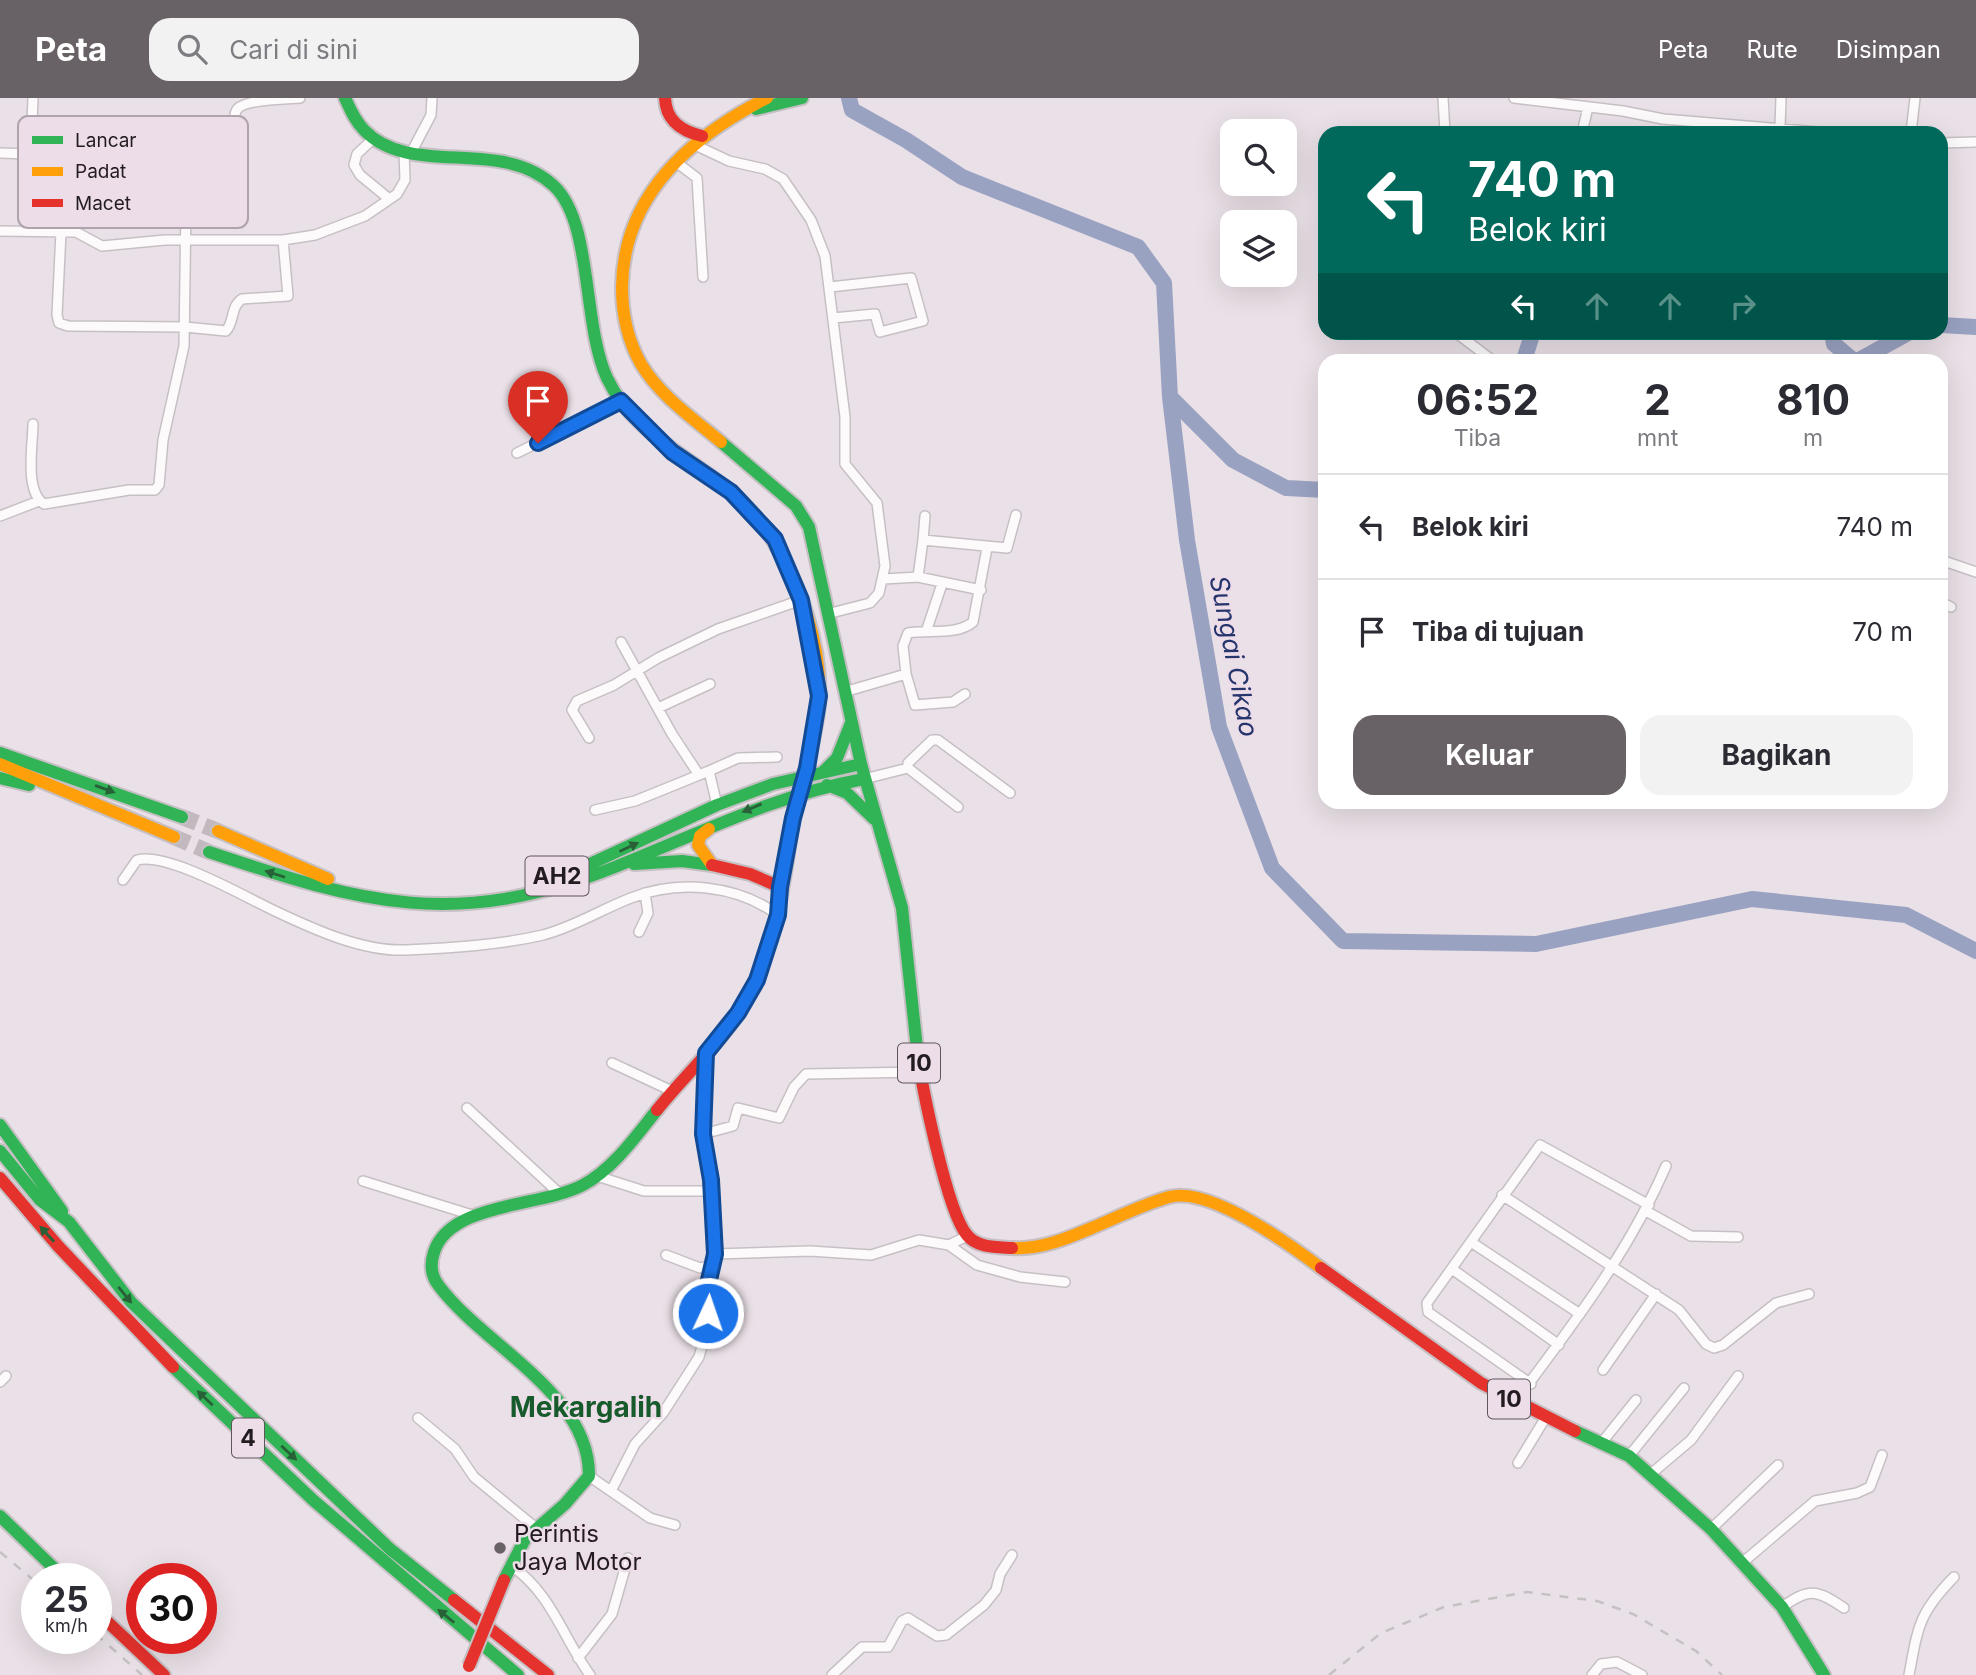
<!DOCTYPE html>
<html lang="id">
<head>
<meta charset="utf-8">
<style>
  body { margin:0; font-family:Inter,sans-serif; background:#f2f2f3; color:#2b2b33; height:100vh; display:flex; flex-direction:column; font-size:26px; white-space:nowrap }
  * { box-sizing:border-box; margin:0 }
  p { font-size:23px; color:#7c7c81 }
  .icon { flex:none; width:38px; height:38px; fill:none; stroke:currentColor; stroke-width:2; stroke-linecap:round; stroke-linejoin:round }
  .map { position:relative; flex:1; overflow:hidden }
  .sheet { position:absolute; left:1318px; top:256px; width:630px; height:455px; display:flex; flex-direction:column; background:#fff; border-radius:21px; box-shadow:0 7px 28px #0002 }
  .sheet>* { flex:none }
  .banner { position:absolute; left:1318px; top:28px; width:630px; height:214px; border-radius:21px; box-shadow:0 7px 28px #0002; background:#00695c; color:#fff; overflow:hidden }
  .fabs { position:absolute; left:1220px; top:21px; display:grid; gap:14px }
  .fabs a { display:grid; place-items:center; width:77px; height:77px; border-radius:14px; background:#fff; box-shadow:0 7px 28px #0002; font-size:35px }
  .speed { position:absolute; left:21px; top:1465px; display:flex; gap:14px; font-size:35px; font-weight:700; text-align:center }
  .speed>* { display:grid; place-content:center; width:91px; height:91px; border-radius:50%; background:#fff; box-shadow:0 7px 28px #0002; line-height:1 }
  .speed small { font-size:18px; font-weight:400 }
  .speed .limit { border:10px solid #d22; background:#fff; color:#111 }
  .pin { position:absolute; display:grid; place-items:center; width:60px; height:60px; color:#fff; margin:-72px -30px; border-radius:50% 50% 50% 0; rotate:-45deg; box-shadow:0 0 7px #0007 }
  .pin .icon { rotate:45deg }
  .me { position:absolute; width:77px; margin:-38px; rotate:3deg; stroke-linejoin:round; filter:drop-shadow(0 0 5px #0008) }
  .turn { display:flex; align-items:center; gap:24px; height:147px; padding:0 35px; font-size:32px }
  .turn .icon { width:91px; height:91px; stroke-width:2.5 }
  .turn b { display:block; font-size:49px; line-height:60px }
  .lanes { display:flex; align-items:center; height:66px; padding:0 35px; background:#0003; justify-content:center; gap:35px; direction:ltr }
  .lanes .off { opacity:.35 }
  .eta { display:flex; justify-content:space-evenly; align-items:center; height:119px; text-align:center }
  .eta b { font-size:42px; font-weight:700; line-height:49px }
  .primary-button { display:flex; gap:14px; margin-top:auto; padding:14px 35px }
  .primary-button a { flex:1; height:80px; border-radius:21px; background:#686166; color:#fff; font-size:28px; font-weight:700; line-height:80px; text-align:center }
  .primary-button a+a { background:#f2f2f3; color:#2b2b33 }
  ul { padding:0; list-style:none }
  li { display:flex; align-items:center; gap:21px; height:105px; padding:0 35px; border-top:2px solid #e1e1e2 }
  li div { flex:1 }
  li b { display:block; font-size:26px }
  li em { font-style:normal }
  header { display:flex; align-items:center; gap:42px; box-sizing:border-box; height:98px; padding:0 35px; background:#686166; color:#fff }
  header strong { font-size:33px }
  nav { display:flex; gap:38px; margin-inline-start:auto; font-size:24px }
  .search { width:490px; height:63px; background:#f2f2f3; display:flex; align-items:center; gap:18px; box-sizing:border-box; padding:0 24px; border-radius:21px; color:#7c7c81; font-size:26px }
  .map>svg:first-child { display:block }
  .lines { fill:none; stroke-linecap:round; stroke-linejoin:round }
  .river { stroke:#9aa2c2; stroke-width:16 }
  .highway-tunnel { stroke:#c2b9bf; stroke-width:16; stroke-dasharray:16 8; stroke-linecap:butt }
  .street-casing { stroke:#c6c0c4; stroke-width:12 }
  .fast-casing { stroke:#c6c0c4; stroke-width:16 }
  .slow-casing { stroke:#c6c0c4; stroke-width:16 }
  .jam-casing { stroke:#c6c0c4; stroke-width:16 }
  .street { stroke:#fcfafb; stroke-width:9 }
  .fast { stroke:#30b455; stroke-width:12 }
  .slow { stroke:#ff9f0a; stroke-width:12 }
  .jam { stroke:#e5322d; stroke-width:12 }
  .rail { stroke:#c5c1c3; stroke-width:2.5; stroke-dasharray:9 9; stroke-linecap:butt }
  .fast-bridge-casing { stroke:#c6c0c4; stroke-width:16; stroke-linecap:butt }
  .jam-bridge-casing { stroke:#c6c0c4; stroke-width:16; stroke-linecap:butt }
  .fast-bridge { stroke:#30b455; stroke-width:12 }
  .jam-bridge { stroke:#e5322d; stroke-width:12 }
  .oneway { fill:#286038 }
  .route-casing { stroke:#114b97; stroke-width:18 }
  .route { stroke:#1a73e8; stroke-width:12 }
  .poi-dot { fill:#686166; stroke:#eddde8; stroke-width:2.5 }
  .labels { text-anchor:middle; stroke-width:5; stroke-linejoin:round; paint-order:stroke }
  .shield { fill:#eddde8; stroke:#5f565c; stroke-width:2 }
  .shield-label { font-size:23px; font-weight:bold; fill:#221c20 }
  .poi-label { font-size:24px; fill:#221c20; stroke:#eddde8; text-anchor:start }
  .water-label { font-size:26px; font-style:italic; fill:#26356c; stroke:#eddde8 }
  .quarter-label { font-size:28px; font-weight:bold; fill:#175a2c; stroke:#eddde8 }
  .key { fill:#eddde8; stroke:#b0a3ac; stroke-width:2 }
  .key-label { font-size:19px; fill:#221c20 }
</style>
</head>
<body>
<header>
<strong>Peta</strong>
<div class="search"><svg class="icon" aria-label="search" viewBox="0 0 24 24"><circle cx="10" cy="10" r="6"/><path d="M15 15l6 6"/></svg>Cari di sini</div>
<nav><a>Peta</a><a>Rute</a><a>Disimpan</a></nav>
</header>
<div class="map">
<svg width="1976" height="1577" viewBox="0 0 1976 1577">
  <rect width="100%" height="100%" fill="#eae0e7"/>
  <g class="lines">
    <path class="river" d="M849,0L852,12L906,42L962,79L1138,149L1164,185L1170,299L1187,442L1219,629L1272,770L1343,843L1536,846L1752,801L1906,817L1976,853
      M1941,227L1976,229
      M1832,234L1834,246L1853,262
      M1524,262L1533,234
      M1859,262L1910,234
      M1170,299L1233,362L1286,390L1325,392"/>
    <path class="highway-tunnel" d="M182,719L218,733
      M174,739L209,754"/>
    <g class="street-casing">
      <path id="street" d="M33,0L29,98C38,105 55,112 66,107L88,57
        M1443,0L1445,35
        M1514,0L1623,13L1663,21L1830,35
        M1780,29L1781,0
        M29,33L102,42L112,37L235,35C236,29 233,20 236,13C241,1 287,1 300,0
        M1582,35L1588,9
        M1911,35L1915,0
        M374,40L357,56L354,67L360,77L388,100
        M1941,45L1976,44
        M693,46L729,63L765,71L783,81L811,122L825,158L845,319V366L877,405L885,468L879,495L870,505L827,516
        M412,53L431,17L432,0
        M0,55L29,56
        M676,64L697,80L703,179
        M0,133L76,134L102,148L165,142H283L315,137L365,118L397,96L405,82L404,53
        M49,134L51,108
        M61,134L57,217L59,225L68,228L185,229L226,233C235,223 230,209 242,201L288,198L283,142
        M830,189L911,180L923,223L880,234L875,216L833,220
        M1455,234L1492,262
        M33,326C33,346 24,393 44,406L129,392H155L159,387L163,342L184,248L187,36
        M517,355L621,303
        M0,418L39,403
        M923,442L925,418
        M1941,462L1976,474
        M918,479L981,492
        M884,481L918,479L923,442L1007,450L1016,417
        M1941,504L1951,509
        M927,531L942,486
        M621,544L672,636L699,677
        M906,576L903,548L908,535C929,531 956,538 973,524L987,450
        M844,594L906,576L915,607L953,604L965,596
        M658,610L710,586
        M589,640L572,612L577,603L614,587L658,560L718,531L801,502
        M908,670V665L932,642H938L1010,695
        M709,673L738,660L777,659
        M864,681L908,670L958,709
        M595,712L635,703L709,673L717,707
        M123,782L137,762C168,754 245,799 275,813C313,831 363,854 406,852C451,850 500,847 543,837C574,829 602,811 631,800C679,781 737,787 778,817
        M639,834L648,815L645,795
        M612,965L672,993
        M467,1010L561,1097
        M703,1036L706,955
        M597,1078L644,1093H712L703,1036L733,1028L738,1010L779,1020L794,989L806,976L920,974
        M363,1083L472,1117
        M1502,1097L1679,1212L1706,1246L1714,1250L1723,1247L1776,1205L1809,1196
        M1646,1113L1691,1138L1738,1139
        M1471,1144L1580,1216
        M949,1147L977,1167L1020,1179L1065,1184
        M715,1156L810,1153L871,1157L919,1142L949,1147L967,1138
        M666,1157L700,1170L711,1167L715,1156L712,1093
        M1452,1171L1559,1247
        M1603,1272L1656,1196
        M0,1284L6,1278
        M1531,1286L1428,1214L1427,1205L1540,1047L1649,1107
        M1515,1304C1571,1229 1628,1156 1666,1068
        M418,1320L455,1351L474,1379L536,1430
        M1603,1343L1636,1302
        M1629,1358L1684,1290
        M1518,1365L1546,1319
        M1652,1375L1691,1342L1738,1278
        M589,1378L650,1420L675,1427
        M611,1393L635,1346L663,1315L699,1259L708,1226L705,1199L711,1167
        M1711,1431L1778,1367
        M1742,1465L1815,1403L1857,1395L1870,1389L1882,1357
        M510,1467C551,1494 562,1538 590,1577
        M1782,1509C1809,1490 1816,1491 1844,1510
        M578,1560L612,1516L628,1460
        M832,1577L862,1549H888L902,1523L908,1520L937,1538L946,1537L984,1507L996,1492L1000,1476L1012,1457
        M1592,1577L1601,1566L1617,1564L1642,1577
        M1909,1577C1918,1529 1918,1516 1954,1479"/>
    </g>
    <g class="fast-casing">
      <path id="fast" d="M345,0C350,11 355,23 364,32C411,81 501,38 554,88C593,125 582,225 607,280C633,335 687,357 731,394C745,405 756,419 767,433
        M756,11L802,0
        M721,344L796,408L809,429L861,666L902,810L917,951
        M0,655L182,719
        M823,674L837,660L851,625
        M0,680L29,687
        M827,687L847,695L874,721
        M209,754C364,806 456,832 615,769C698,736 775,697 864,681
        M634,766L682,763L712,767
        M588,767L717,707L773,686L861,666
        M0,1027L62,1113
        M0,1053L40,1102L69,1124L131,1204L390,1451L454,1502
        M173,1269L313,1402L518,1577
        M1575,1333L1629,1358L1711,1431L1782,1509L1824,1577
        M0,1418L64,1480
        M504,1482L525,1441L565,1406L589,1378C590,1296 484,1248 439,1188C431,1178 430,1166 434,1154C450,1104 542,1109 583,1087C613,1071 636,1038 657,1012"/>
    </g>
    <g class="slow-casing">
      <path id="slow" d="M721,344C694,321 660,298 641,266C628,243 622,215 622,189C623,97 690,39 767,0
        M767,433C799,481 823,547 819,606C817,628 811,649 807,670
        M0,666L174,739
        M709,731L700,738L698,747L712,767
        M218,733L328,781
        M1012,1150C1040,1152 1068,1140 1094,1129C1118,1119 1144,1106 1169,1099C1209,1088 1289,1146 1321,1170"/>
    </g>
    <g class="jam-casing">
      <path id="jam" d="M665,0C666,23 681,33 702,38
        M712,767L750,776L780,789
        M917,951C921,985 947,1114 967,1137C977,1150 997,1149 1012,1150
        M657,1012C680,983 708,957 730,927C774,867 783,791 793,720
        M0,1080L58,1148L173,1269
        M1321,1170L1481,1285L1575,1333
        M454,1502L548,1577
        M96,1513L164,1577"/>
    </g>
    <use href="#street" class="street"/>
    <use href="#fast" class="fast"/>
    <use href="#slow" class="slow"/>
    <use href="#jam" class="jam"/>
    <path class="rail" d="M0,1454L37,1485
      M96,1536L142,1577
      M1329,1577L1381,1535L1444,1509L1527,1494L1597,1503L1633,1516L1696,1553L1722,1577"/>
    <g class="fast-bridge-casing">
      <path id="fast-bridge" d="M793,720L807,670"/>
    </g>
    <g class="jam-bridge-casing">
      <path id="jam-bridge" d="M469,1568L504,1482"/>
    </g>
    <use href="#fast-bridge" class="fast-bridge"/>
    <use href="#jam-bridge" class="jam-bridge"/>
  </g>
  <defs><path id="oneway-solid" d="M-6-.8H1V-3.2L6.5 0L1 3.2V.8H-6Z" transform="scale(1.75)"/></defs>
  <g class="oneway">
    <use href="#oneway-solid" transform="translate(105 691) rotate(20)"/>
    <use href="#oneway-solid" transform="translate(752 710) rotate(157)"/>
    <use href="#oneway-solid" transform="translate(629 749) rotate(-25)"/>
    <use href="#oneway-solid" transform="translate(275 776) rotate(-162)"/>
    <use href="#oneway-solid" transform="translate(47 1136) rotate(-132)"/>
    <use href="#oneway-solid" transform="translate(125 1197) rotate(51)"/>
    <use href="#oneway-solid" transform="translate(205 1300) rotate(-137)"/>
    <use href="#oneway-solid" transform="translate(289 1355) rotate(43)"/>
    <use href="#oneway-solid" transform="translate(446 1518) rotate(-141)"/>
  </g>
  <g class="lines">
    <g class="route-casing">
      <path id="route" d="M538,345L621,303L672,354L731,394L775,441L801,502L819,598L807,670L793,720L780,789L778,817L766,854L757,882L738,915L706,955L703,1036L711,1082L715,1156L706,1195L708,1215"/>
    </g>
    <use href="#route" class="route"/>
  </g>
  <circle class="poi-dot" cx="500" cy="1450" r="7"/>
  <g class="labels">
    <g class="shield">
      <rect x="525.5" y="758.5" width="63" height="39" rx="5"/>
      <rect x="898" y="945.5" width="42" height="39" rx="5"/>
      <rect x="1488" y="1281.5" width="42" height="39" rx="5"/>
      <rect x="232" y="1320.5" width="32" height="39" rx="5"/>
    </g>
    <g class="shield-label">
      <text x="557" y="786">AH2</text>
      <text x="919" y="973">10</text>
      <text x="1509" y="1309">10</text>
      <text x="248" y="1348">4</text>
    </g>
    <g class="poi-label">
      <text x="514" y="1444">Perintis<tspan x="514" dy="28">Jaya Motor</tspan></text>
    </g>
    <g class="water-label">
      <text transform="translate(1234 558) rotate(79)" y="9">Sungai Cikao</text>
    </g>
    <g class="quarter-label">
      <text x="586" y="1319">Mekargalih</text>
    </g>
  </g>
  <rect x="18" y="18" width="230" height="112" rx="10" class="key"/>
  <rect x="32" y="38" width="31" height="8" fill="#30b455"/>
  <rect x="32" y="69" width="31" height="9" fill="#ff9f0a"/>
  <rect x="32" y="101" width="31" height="8" fill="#e5322d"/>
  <g class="key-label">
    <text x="75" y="49">Lancar</text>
    <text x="75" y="80">Padat</text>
    <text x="75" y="112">Macet</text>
  </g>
</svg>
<div class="fabs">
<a><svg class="icon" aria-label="search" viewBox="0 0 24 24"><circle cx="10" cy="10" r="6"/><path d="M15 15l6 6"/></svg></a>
<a><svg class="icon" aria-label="layers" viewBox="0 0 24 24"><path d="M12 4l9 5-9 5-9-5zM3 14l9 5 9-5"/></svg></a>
</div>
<div class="speed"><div>25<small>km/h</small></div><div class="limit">30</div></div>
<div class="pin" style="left:538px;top:345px;background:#d93025"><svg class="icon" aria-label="arrive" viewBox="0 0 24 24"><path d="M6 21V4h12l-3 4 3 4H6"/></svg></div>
<svg class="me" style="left:708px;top:1215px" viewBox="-20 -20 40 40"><circle r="17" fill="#1a73e8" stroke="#fff" stroke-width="3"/><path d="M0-11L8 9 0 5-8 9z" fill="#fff"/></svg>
<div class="banner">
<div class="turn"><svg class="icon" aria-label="left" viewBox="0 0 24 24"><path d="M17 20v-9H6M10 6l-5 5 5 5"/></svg><div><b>740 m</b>Belok kiri</div></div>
<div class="lanes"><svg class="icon" aria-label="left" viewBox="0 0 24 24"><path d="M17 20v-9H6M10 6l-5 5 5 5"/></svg><svg class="icon off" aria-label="ahead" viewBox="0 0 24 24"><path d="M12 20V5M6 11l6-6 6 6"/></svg><svg class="icon off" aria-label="ahead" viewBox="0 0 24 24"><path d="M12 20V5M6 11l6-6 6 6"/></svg><svg class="icon off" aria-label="right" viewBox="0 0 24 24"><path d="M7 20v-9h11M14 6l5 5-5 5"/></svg></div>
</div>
<section class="sheet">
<div class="eta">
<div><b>06:52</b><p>Tiba</p></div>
<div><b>2</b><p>mnt</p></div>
<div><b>810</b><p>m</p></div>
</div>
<ul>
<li><svg class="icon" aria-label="left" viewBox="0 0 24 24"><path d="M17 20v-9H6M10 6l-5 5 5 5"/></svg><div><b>Belok kiri</b></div><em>740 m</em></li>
<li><svg class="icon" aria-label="arrive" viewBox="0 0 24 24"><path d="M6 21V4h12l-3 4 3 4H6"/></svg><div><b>Tiba di tujuan</b></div><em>70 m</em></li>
</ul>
<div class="primary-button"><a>Keluar</a><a>Bagikan</a></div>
</section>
</div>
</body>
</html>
